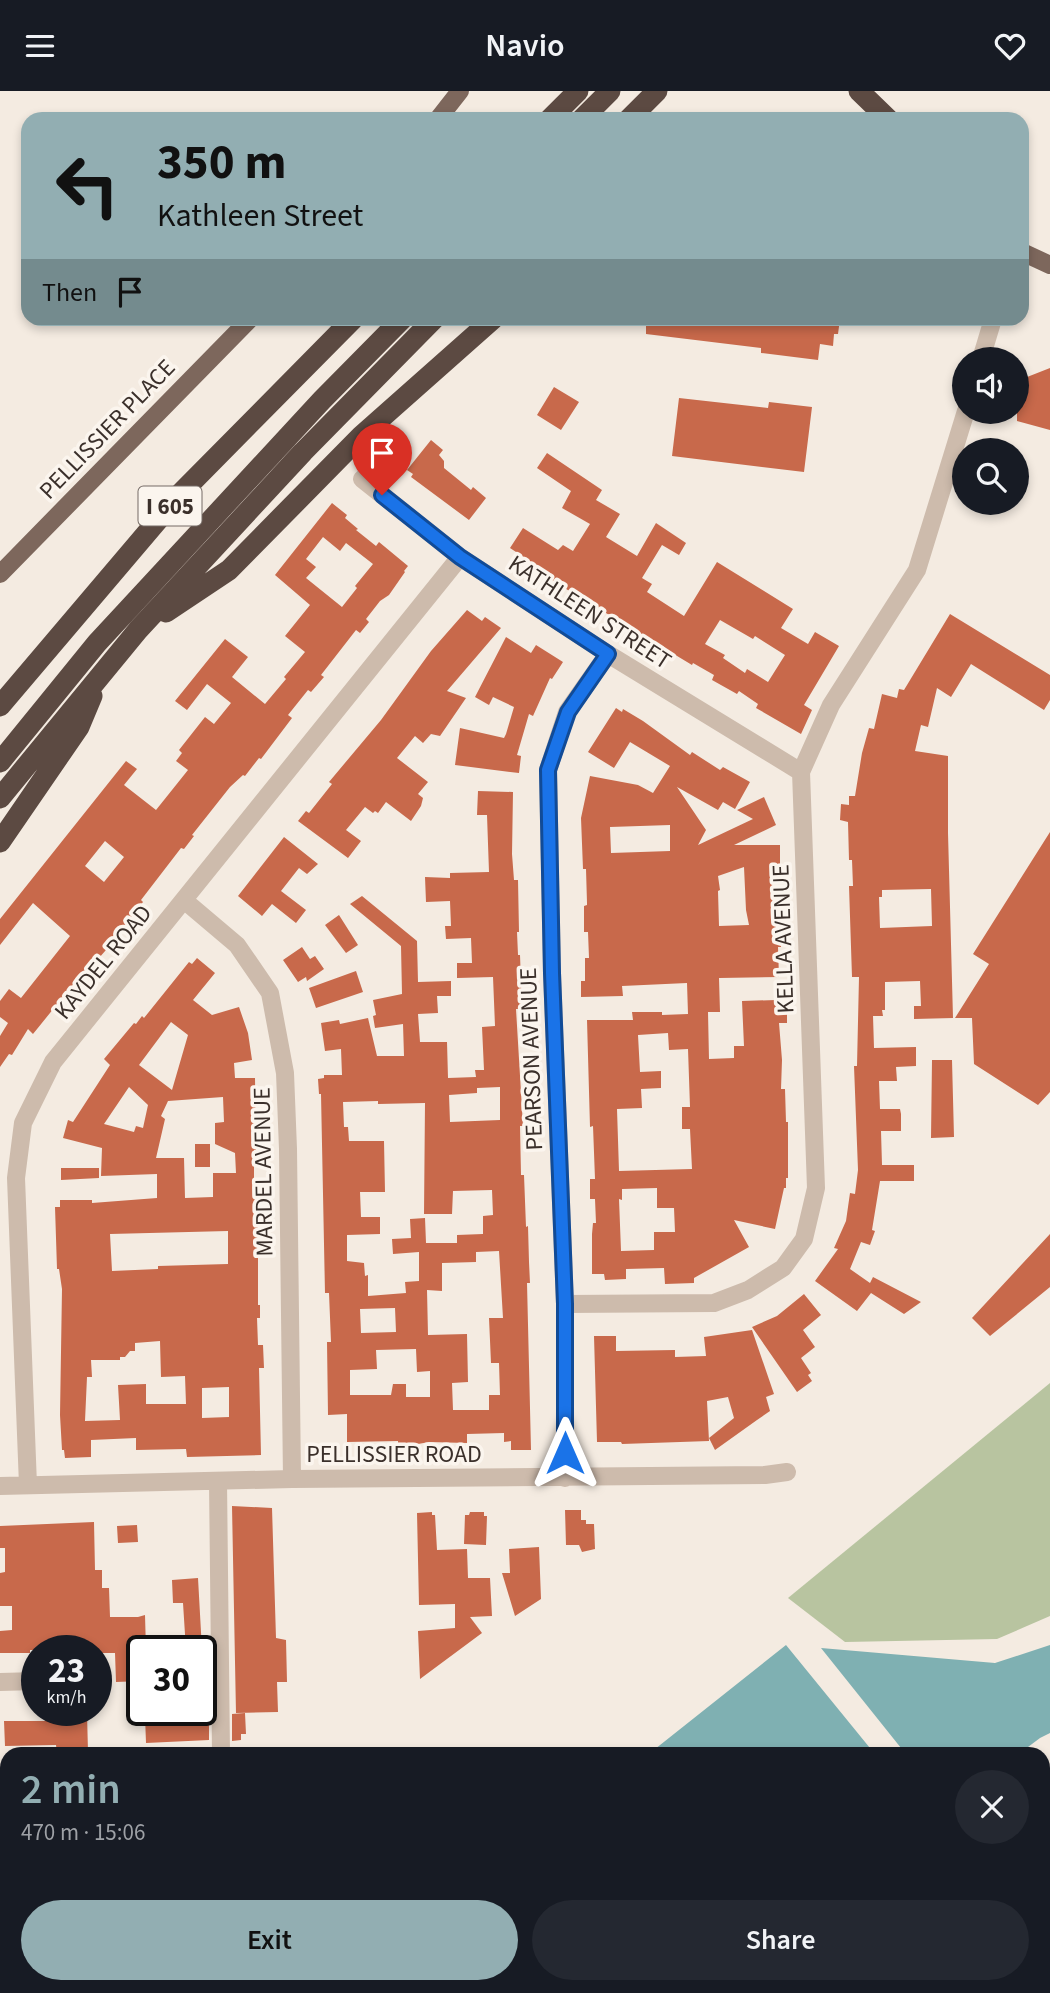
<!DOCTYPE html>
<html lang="en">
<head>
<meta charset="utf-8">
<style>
  body { margin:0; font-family:"Source Sans 3",sans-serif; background:#242831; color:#f1f3f6; height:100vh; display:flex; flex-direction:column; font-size:26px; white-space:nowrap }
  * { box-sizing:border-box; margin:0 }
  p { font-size:23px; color:#9ea1a6 }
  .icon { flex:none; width:38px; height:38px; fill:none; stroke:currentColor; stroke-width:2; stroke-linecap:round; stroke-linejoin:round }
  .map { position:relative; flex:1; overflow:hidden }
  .drawer { position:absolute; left:0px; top:1656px; width:1050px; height:247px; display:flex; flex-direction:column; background:#171b24; border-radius:21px 21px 0 0; box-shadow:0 4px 10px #0003 }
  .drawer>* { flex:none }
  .banner { position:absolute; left:21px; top:21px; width:1008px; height:214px; border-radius:21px; box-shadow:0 4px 10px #0003; background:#92aeb2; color:#111; overflow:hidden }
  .fabs { position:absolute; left:952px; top:256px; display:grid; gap:14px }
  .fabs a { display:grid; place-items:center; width:77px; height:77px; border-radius:50%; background:#171b24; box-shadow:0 4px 10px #0003; font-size:35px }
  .speed { position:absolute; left:21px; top:1544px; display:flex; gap:14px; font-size:35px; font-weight:700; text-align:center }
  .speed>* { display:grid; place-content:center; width:91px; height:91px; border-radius:50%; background:#171b24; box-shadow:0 4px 10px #0003; line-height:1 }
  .speed small { font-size:18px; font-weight:400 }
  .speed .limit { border:4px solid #111; border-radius:10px; background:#fff; color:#111 }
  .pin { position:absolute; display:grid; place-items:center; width:60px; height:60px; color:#fff; margin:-72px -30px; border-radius:50% 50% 50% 0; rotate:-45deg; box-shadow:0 0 7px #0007 }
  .pin .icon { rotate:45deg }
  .me { position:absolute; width:77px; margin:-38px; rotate:0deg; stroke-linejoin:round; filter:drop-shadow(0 0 5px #0008) }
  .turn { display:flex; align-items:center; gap:24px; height:147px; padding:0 21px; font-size:32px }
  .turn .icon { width:91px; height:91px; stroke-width:2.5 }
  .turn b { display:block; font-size:49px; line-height:60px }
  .then { display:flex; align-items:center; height:66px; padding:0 21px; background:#0003; gap:14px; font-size:26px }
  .round { display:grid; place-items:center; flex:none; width:74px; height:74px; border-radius:37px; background:#242831 }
  .summary { display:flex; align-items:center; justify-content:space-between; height:119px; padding:0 21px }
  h1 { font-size:42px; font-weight:600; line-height:52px; color:#92aeb2 }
  .button { display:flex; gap:14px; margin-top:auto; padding:14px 21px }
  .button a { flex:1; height:80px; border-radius:42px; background:#92aeb2; color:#111; font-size:28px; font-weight:600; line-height:80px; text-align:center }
  .button a+a { background:#242831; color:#f1f3f6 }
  header { display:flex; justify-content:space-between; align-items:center; height:91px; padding:0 21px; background:#171b24; font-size:32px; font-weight:600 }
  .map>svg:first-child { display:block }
  .green { fill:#b8c4a0 }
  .water { fill:#7fb0b2 }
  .pier { fill:#f4ebe1 }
  .building { fill:#c8694b; fill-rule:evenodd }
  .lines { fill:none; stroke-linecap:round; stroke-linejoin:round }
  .minor { stroke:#cdbbac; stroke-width:18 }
  .major { stroke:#7d675c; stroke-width:18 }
  .highway { stroke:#5c4a42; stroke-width:21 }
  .route-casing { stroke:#114b97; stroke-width:18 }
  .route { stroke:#1a73e8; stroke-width:12 }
  .labels { text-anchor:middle; stroke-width:7; stroke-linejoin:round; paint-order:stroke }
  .shield { fill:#fbf5ee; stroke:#756b66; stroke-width:2 }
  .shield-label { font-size:23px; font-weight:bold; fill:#3b302b }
  .street-label { font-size:24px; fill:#3b302b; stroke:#fbf5ee }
</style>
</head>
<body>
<header><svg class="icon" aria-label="menu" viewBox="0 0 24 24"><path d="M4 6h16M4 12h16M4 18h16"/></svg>Navio<svg class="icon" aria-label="heart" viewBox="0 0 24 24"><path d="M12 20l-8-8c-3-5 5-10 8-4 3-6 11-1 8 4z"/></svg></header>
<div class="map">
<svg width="1050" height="1902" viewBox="0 0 1050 1902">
  <rect width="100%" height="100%" fill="#f4ebe1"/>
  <path class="green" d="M1050,1292V1525L997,1548L845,1551L788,1507Z"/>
  <path class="water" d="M786,1554L874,1662H650Z
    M1050,1554V1642L1040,1647L1020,1662H905L821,1557L995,1572Z"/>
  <path class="pier" d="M353,1895H600L594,1902H347Z"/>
  <path class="building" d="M646,228H840L838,243H834L833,255L820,253L818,269L761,262V257L646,243Z
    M1050,277V339L1017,330V306L1022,288Z
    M554,296L579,311L561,339L537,324Z
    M679,307L768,317L769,311L812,316L804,381L672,365Z
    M431,349L443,359L439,364L444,370V377L471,399L473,396L486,407L469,429L411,386L413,383L407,379Z
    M547,362L602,399L596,409L620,423L606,446L637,465L656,432L686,452L679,464L662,454L642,487L652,493L647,501L684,525L717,471L793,518L781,537L808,553L815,541L839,555L804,614L812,619L801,643L756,617L758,613L739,600L737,603L712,589L714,584L693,572L692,574L543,484L545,480L510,457L523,437L558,459L563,454L573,460L590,433L562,417L571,400L537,377ZM720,529L753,548L755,545L785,564L768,591L747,578L745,582L723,567L725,564L705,553Z
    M332,412L347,424L345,427L358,438L356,439L376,455L379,451L408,475L404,480L405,481L389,504L380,510L366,528L369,531L360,542L356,539L321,584L324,586L311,601L308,599L288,624L292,627L261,668L259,667L245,685L243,684L230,696L192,744L194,745L184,758L181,757L141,809L143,811L112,852L86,882L84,880L33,943L28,938L12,964L9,963L0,976V945L8,932L0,926V910L9,898L21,907L70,845L33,812L0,854V828L126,670L137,678L124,694L156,719L188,679L176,670L182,662L179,659L205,626L214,633L231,612L207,593L187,619L175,610L225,548L248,566L232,586L265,613L286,588L284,586L305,561L285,545L310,514L275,484ZM323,446L340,460L346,452L373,473L355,495L357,497L342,516L306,487L316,476L306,468ZM105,750L124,766L104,791L85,775Z
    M467,519L482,530L485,526L501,537L447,600L466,607L440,645L431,643L423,652L415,645L397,667L428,691L418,703L423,707L421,715L411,730L386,711L378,722L375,720L373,722L365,716L346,739L361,750L348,767L298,730L306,720L309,722L332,693L329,691L381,629L431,560Z
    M950,523L1050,584V609L1044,619L971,573L951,606L937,597L928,636L921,634L915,660L948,665V742L953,927L914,928V915H921L920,890L885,891V919H882L883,925H873L874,957L916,956V975L896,976L897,990H879L880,1018H900L901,1023V1040H881L882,1074H914V1090H880L872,1139L875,1140L870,1154L861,1151L850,1178L870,1192L873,1186L921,1211L904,1223L871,1202L857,1220L815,1190L838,1158L834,1157L846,1130L850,1102L855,1103L858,1079L854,975H857L859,886H852L849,795H853L852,769H849L848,731L840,729L841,713L849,714V705H855L862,662L869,637L874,638L882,603L897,607L899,598L904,599ZM931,798L932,835L880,837L879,806H882V799Z
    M506,546L531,562L536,554L563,571L552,588L550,587L533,625L529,623L517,664L521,665L519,682L455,674L460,637L504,647L506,643L514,616L493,606L489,614L475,606Z
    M616,617L622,621L623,618L643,630L690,664L692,661L720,679L723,676L750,691L735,718L723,711L718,719L677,696L706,739L698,754L753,728L737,719L764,706L776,734L734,754H780V786L772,787L773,832H776V838H781V856H778L779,886L719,887L720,921H708L709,968L734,967V955H744L742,910L776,909V915L787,916V932H779L782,969L781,998H785L786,1031H788V1087H786V1097H784L775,1138L734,1129L749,1156L694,1187V1192L665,1193L664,1177L626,1178V1188L605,1189L604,1183H592V1143L593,1132H596L595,1108H590V1088H595L593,1035L590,1036L587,929H633L632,921H662V924L688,923L687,892L622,895L623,905L581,906V890H585V867H589L588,841H584V815L587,814V812L586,778H583L581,727L590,685L638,694L653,702L670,675L630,651L614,677L588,661ZM670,734V760L611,762L610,736ZM744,776L746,819L749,834L719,835L718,800L720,799L718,785ZM668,942L669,959L688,958L690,1016H682V1038H690L692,1078L619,1080L617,1018L642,1017L641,998L661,997V980L640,981L638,944ZM657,1097V1117H674L675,1141H654V1159L621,1160L619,1108L622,1109V1098Z
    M478,700L513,701L512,763L514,789H518L519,841H517L518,864H520L522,918H516L523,1035H520L521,1084H524L526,1136L528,1135L529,1171L530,1192H527L531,1359H511V1350L504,1351V1342L467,1343V1352L429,1351L418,1353V1355H398V1350L347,1351V1323L328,1324L327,1251H331L329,1202H325L321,1003H319L318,988L324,987V984H342L341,958L325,960L321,932L339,929L340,933L368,927L377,965H404L403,933L375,937L373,925L376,924L373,909L402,903L401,855L350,813L362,805L417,850L418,891L451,890V905H437L438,922L418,923L420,951H447L448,987L476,986L475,979H484L482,936L495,935L493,886L457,887V872H472L471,847L446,848L445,835H451L450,810L426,811L425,786L450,787V782L489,781L487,724H477ZM500,996V1029L450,1031L449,1004L477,1002V997ZM378,1010V1013L425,1012L424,1123H452L453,1100L492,1099L493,1124L483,1125V1143L457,1144V1152H426L425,1127L410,1128L411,1147L392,1148L393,1163L419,1161V1190L405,1191L406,1202L368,1205V1184L365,1185L364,1172L347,1170V1144L380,1143V1126H361L360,1101H385L384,1050H349L348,1036H344L343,1011ZM499,1160L503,1227H489L491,1272H499L500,1304H489V1319H453L452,1292L468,1291L467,1243L428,1244L427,1199L442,1200V1172L476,1171V1161ZM395,1217L396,1241L361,1242L360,1218ZM416,1258L417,1281L430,1280V1306H406V1293H393L391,1304H350V1279L377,1278L376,1259Z
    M1050,741V1001L1038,1014L974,973L972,927H955L989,873L973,863Z
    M284,746L318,773L307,783L299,777L281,800L306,819L296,832L272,813L262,825L238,805Z
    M339,824L358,854L346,862L325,834Z
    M302,856L310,868L315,865L324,878L307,890L306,886L298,891L283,869Z
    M197,867L215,882L193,909L212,924L239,916L248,942L252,969L234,972L235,987H255L256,1059H254V1106H258V1214H260V1227H257L258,1254H263L264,1277H259L261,1364L187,1366L186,1358L136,1359V1347L91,1349V1366L65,1367L64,1359H62L60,1324L62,1198L59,1178H57L55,1116H60V1109H92V1112L157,1107V1083L101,1085L102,1057L63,1047L68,1029L73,1031L110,974L104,968L134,932L136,933L142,925L144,927L189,871L192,873ZM171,931L188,944L172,999L139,974ZM129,996L148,1014L143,1037L136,1035L134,1041L104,1033ZM223,1006L224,1031L215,1032V1053L235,1062L236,1082H213V1106L185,1107L184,1067H156L165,1028L161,1025L168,1010ZM228,1140V1173L158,1175V1178L112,1180L110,1143ZM160,1250L161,1286L185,1285L186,1313H146V1293L118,1294L120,1329L85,1330L87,1286H92L91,1269H120V1266H125L130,1260H135V1252ZM229,1296V1326L202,1327V1297Z
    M356,880L363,901L316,917L309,897Z
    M932,969H952L954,1046L931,1047Z
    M195,1053H210V1076H195Z
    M61,1077H99V1087L61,1089Z
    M1050,1143V1196L990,1245L972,1227Z
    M804,1203L821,1224L803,1239L815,1256L801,1267L811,1282L808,1284L812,1290L797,1301L752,1236L777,1225Z
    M752,1239L774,1303L766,1306L770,1320L757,1329L715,1359L709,1347L734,1327L728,1306L707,1310L709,1350L622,1353L621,1351H597L594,1245H616V1260L675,1259V1266L706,1265L704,1246Z
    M232,1415L272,1417L276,1547L286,1549L287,1591H277L278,1621L236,1622Z
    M565,1419H581V1429H586V1433H594L595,1458L582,1461L579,1454H566Z
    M432,1421V1424H435L437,1459L467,1458L468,1487H490L492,1525L470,1526L482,1542L420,1588L418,1540L455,1537V1513L419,1514L417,1422Z
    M470,1421H484V1425H487L486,1454L464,1453L465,1424H469Z
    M94,1431L95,1479H102V1497H109L110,1526H138L145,1524L146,1559H142V1590L116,1591L115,1562H96V1559H30V1562H0V1540L12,1539V1515H0V1482L5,1481V1457H0V1435Z
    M137,1434L138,1451L118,1452L117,1435Z
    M539,1456L541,1508L515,1525L502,1482H510L509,1458Z
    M198,1487L202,1559H186L183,1512H173L172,1489Z
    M149,1619H207V1623H209V1649L146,1652L145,1625H149Z
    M70,1622H87L88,1661L57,1662L56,1654L5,1655L4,1630H70Z
    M245,1622L246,1643H241V1649L232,1650V1623Z"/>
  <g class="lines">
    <path class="minor" d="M981,268L993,228
      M362,388L460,466L608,563L801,681
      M185,810L237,854L270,902L285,982L288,1058L292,1388
      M565,1213L714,1212L748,1199L783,1177L804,1148L816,1097L801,681L831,614L917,479L966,320
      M565,1387V1213L552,882L548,679L567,621L608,563
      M218,1390L221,1662
      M28,1394L16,1087L23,1032L53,971L460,466
      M0,1395L292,1388L765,1384L787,1381
      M0,1591L37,1590"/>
    <path class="major" d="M438,28L460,0
      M1022,161L1050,174
      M0,483L250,228"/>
    <path class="highway" d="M859,0L888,28
      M550,28L578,0
      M582,28L610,0
      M629,28L657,0
      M166,521L229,479L361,345L493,228
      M0,615L180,403L353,228
      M0,671L97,552L322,309L402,228
      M0,707L138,539L303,361L434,228
      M0,751L79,636L92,605
      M0,1750L7,1755
      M0,1821L7,1823
      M0,1877L7,1878
      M81,1895L110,1902
      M353,1895L388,1902"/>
  </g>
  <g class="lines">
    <g class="route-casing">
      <path id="route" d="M382,404L460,466L608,563L568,621L548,679L552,882L565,1213V1362"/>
    </g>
    <use href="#route" class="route"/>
  </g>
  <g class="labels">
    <rect class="shield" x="138.5" y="395.5" width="63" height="39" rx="5"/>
    <g class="shield-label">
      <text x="170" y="423">I 605</text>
    </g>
    <g class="street-label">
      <text transform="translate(107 338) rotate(-46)" y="8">PELLISSIER PLACE</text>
      <text transform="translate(590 521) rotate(33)" y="8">KATHLEEN STREET</text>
      <text transform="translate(783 848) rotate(-92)" y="8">KELLA AVENUE</text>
      <text transform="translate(103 871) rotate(-51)" y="8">KAYDEL ROAD</text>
      <text transform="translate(531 968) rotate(-92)" y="8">PEARSON AVENUE</text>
      <text transform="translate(263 1081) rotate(-91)" y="8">MARDEL AVENUE</text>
      <text x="394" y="1371">PELLISSIER ROAD</text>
    </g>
  </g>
</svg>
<div class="fabs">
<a><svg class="icon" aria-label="sound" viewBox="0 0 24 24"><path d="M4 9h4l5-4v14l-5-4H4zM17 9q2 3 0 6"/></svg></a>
<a><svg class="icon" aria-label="search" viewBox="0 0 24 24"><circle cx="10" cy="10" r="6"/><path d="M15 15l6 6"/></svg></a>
</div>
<div class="speed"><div>23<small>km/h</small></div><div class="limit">30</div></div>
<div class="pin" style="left:382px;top:404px;background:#d93025"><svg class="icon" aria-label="arrive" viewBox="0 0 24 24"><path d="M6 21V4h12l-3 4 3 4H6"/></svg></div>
<svg class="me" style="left:565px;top:1362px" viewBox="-20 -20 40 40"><path d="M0-17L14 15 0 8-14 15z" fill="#1a73e8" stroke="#fff" stroke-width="4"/></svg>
<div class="banner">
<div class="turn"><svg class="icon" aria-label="left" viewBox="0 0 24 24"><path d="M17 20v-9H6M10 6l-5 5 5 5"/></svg><div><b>350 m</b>Kathleen Street</div></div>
<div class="then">Then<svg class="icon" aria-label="arrive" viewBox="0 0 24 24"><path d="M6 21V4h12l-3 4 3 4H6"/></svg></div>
</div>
<section class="drawer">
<div class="summary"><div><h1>2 min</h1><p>470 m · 15:06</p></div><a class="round"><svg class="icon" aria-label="close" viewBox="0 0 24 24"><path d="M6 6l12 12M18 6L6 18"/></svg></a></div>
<div class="button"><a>Exit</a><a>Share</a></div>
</section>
</div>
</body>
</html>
